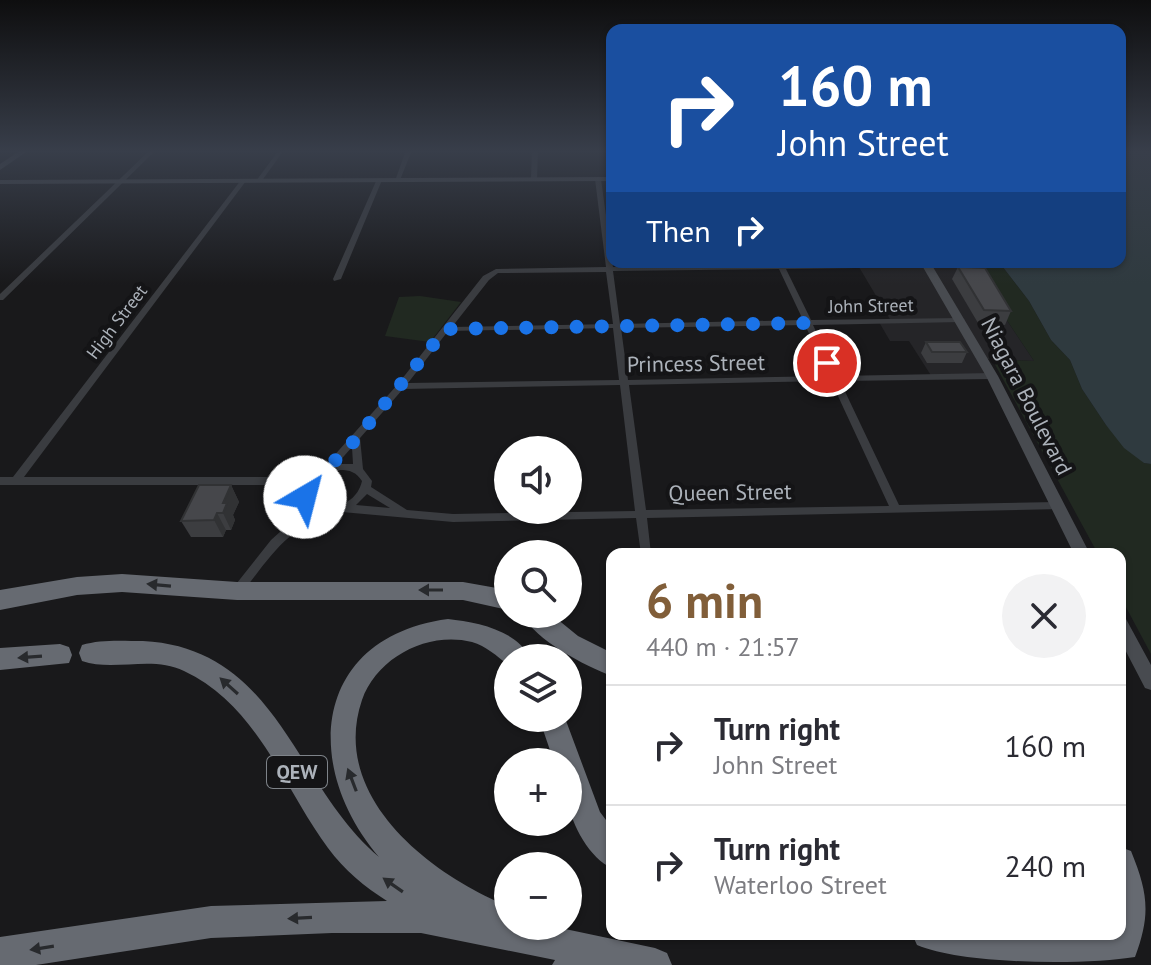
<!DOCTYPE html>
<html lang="en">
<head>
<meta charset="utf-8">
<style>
  body { margin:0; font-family:"PT Sans",sans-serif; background:#f2f2f3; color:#2b2b33; height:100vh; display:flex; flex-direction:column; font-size:30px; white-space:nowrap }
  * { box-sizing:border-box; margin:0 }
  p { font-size:26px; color:#7c7c81 }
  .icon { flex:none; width:44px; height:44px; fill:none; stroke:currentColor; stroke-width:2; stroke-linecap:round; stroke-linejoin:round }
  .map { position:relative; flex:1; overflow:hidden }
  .details { position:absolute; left:606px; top:548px; width:520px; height:392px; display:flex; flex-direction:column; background:#fff; border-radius:16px; box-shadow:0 2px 6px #0004 }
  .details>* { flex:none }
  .guide { position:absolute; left:606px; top:24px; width:520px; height:244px; border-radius:16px; box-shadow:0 2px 6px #0004; background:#1a4fa0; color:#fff; overflow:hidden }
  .controls { position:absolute; left:494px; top:436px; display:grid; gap:16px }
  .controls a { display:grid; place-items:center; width:88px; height:88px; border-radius:50%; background:#fff; box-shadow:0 2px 6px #0004; font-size:40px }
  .pin { position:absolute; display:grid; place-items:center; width:68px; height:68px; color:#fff; margin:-34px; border:4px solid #fff; border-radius:50%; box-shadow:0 2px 8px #0007 }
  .me { position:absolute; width:88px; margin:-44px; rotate:37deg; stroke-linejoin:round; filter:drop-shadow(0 0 6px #0008) }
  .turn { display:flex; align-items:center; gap:28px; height:168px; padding:0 40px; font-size:36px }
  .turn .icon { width:104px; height:104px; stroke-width:2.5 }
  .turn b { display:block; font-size:56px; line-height:68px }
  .then { display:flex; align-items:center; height:76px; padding:0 40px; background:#0003; gap:16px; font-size:30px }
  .round { display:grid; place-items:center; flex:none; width:84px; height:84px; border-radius:42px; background:#f2f2f3 }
  .overview { display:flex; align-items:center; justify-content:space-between; height:136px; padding:0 40px }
  h1 { font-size:48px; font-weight:800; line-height:60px; color:#815e39 }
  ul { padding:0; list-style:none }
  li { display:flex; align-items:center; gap:24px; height:120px; padding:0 40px; border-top:2px solid #e1e1e2 }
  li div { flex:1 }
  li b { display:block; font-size:30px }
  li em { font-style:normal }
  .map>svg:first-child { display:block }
  .built { fill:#252528 }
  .green { fill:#212921 }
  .water { fill:#2f3a3f }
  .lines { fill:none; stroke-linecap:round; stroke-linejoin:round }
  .street { fill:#3a3c40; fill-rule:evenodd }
  .secondary { fill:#484b50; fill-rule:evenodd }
  .highway { fill:#666a71; fill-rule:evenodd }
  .wall { fill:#3c3d40 }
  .shaded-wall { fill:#313234 }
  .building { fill:#46474b; stroke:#313234; stroke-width:2 }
  .oneway { fill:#282a2d }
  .route { stroke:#1a73e8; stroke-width:14; stroke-dasharray:0 25.2 }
  .labels { text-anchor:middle; stroke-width:8; stroke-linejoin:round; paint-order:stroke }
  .far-street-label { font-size:18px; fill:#acb2ba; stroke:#141416 }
  .shield { fill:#141416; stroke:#7e8389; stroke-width:2 }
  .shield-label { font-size:20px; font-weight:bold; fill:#acb2ba }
  .street-label { font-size:22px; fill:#acb2ba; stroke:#141416 }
</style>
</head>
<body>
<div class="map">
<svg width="1151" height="965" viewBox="0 0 1151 965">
  <rect width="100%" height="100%" fill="#19191b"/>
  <path class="built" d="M852,262H968L1034,361L983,359L992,376L932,377L909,341H890L879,322L891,321L856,262Z"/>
  <path class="green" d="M968,262H999L1029,301L1051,340L1070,360L1082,389L1106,425L1144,463L1151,464V654L1120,596V554H1098L992,359L1034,361Z
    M420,296L461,302L430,342L385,336L399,297Z"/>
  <path class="water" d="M1120,150H1151V464L1144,463L1124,448L1106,425L1082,389L1070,360L1051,340L1029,301L999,262H1120Z"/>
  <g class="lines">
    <path class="street" d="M150,150H156L3,300H0V294Z
      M279,150H284L261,182H257L256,181Z
      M406,150H412L400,180L395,181Z
      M532,150H538L537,179L534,181L531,179Z
      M598,177L601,179L613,267L777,265L780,262L784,265L929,264V266L927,267L786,269L811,320L961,318L965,320L961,322L813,325L837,376L992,373L996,376L992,379L840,381L899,505L1057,502L1061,503L1062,506L1061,509L647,518L651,554H641L636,518L453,522L342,512C289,523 272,555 241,594L237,596L233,594L231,591L233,588L271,540L291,522L316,512L305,506L279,485H0V477H13L241,180L246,181L24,477H281L316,472L323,468L398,384L483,276L496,269L606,267L595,179ZM779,269L803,320L620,324L613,271ZM606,272L613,324L452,327L489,280L498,273ZM805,325L829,376L628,380L621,328ZM613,328L619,380L408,383L448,331ZM831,381L889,506L646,510L629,385ZM620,385L635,511L453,514L407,510L371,487L372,481L363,469L360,438L403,389ZM352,447L353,464H337ZM340,470C350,470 356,472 362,481C356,506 330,512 309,498L313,484L326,474ZM304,481L301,492L290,483ZM367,494L390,508L356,505Z
      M377,179L382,180L341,279L334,281L333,279Z"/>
    <path class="secondary" d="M21,150H29L0,170V164Z
      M612,177V181L0,184V180Z
      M920,262H930L998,376L1090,554H1074L986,376Z
      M1120,617L1126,619L1151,665V690L1145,688L1120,640Z"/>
    <path class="highway" d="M122,574L237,582H463L508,590V610L463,600H237L122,592L77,595L0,610V590L77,577Z
      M522,614H551L578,636L612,653V676C585,666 535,640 522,614Z
      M448,619C476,622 517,630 530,658H508V665C497,656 486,646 472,642C428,631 377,657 362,700C329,797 431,875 508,906V926H551L655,948L667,953L672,965H552L555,960L421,933H332L211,938L36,965H0V937L211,906L387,901C365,887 344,870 328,848C283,787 258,706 184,671C152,655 114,672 82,661L79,653L82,645C101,639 124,641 143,641C279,648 294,786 379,857C301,766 313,637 448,619Z
      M60,644L69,647L72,655L69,663L0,670V648Z
      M539,718H565L600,812L612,828V868C590,859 571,824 568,801C567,788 568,775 568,762H554Z
      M1120,847L1131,851C1148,893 1151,914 1135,957C1087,965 964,965 917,945L912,934L1081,937L1120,934Z"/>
  </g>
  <path class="wall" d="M958,267L1011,311L1005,325L978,323L952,279Z
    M926,342L967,352L962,363H927L921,353Z
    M231,485L239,502L233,515L235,520L231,530H226L223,537H191L181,521Z"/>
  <path class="shaded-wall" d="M231,485L239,502L233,515L235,520L231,530L223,513V503Z
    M217,513L226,530L223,537L214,520Z"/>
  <path class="building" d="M958,267L985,268L1011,311L984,310Z
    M926,342H960L967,352H932Z
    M199,485H231L223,503H227L223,513H217L214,520L181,521Z"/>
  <defs><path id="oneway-solid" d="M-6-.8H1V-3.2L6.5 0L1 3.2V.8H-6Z" transform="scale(2)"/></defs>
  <g class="oneway">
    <use href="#oneway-solid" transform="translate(159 585) rotate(-175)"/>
    <use href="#oneway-solid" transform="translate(431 590) rotate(180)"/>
    <use href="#oneway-solid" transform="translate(30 657) rotate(176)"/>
    <use href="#oneway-solid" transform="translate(229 686) rotate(-138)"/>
    <use href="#oneway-solid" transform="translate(352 780) rotate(-111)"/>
    <use href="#oneway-solid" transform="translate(393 885) rotate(-145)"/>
    <use href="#oneway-solid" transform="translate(300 918) rotate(177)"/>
    <use href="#oneway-solid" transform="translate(42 948) rotate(171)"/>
  </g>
  <linearGradient id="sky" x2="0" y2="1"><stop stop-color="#0e0e0f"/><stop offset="0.53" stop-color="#383e4a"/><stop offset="1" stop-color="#383e4a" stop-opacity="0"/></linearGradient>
  <rect width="1151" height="285" fill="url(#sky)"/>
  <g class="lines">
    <path class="route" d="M305,497L308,482L327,469L356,439L446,329L808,323L827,363"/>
  </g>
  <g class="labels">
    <g class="far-street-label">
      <text transform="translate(871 306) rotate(-1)" y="6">John Street</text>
      <text transform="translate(117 322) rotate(-53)" y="6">High Street</text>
    </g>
    <rect class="shield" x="267" y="756" width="60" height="32" rx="6"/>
    <g class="shield-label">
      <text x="297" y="779">QEW</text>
    </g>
    <g class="street-label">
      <text transform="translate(696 363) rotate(-1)" y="8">Princess Street</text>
      <text transform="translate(1027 396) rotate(63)" y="8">Niagara Boulevard</text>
      <text transform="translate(730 492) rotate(-1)" y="8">Queen Street</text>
    </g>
  </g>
</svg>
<div class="controls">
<a><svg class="icon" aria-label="sound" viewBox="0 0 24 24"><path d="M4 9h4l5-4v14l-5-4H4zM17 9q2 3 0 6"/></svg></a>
<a><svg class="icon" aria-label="search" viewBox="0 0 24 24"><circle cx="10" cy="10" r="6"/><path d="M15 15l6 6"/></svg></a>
<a><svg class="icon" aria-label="layers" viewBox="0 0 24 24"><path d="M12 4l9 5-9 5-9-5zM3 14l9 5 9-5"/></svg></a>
<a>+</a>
<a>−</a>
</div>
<div class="pin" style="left:827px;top:363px;background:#d93025"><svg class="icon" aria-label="arrive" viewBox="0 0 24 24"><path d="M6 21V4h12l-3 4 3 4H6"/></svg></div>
<svg class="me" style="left:305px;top:497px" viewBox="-20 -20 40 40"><circle r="19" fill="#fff"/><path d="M0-13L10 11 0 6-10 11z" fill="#1a73e8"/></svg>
<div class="guide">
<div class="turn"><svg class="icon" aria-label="right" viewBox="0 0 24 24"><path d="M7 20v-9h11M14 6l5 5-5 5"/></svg><div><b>160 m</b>John Street</div></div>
<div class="then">Then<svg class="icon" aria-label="right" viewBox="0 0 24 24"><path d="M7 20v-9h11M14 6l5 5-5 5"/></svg></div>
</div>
<section class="details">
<div class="overview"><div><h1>6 min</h1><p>440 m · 21:57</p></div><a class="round"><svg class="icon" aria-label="close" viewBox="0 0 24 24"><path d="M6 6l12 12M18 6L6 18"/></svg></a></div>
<ul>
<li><svg class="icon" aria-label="right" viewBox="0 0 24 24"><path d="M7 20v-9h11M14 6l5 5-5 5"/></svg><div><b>Turn right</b><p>John Street</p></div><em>160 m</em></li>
<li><svg class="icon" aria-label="right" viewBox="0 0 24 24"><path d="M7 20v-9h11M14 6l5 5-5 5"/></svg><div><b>Turn right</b><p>Waterloo Street</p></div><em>240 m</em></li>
</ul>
</section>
</div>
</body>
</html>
